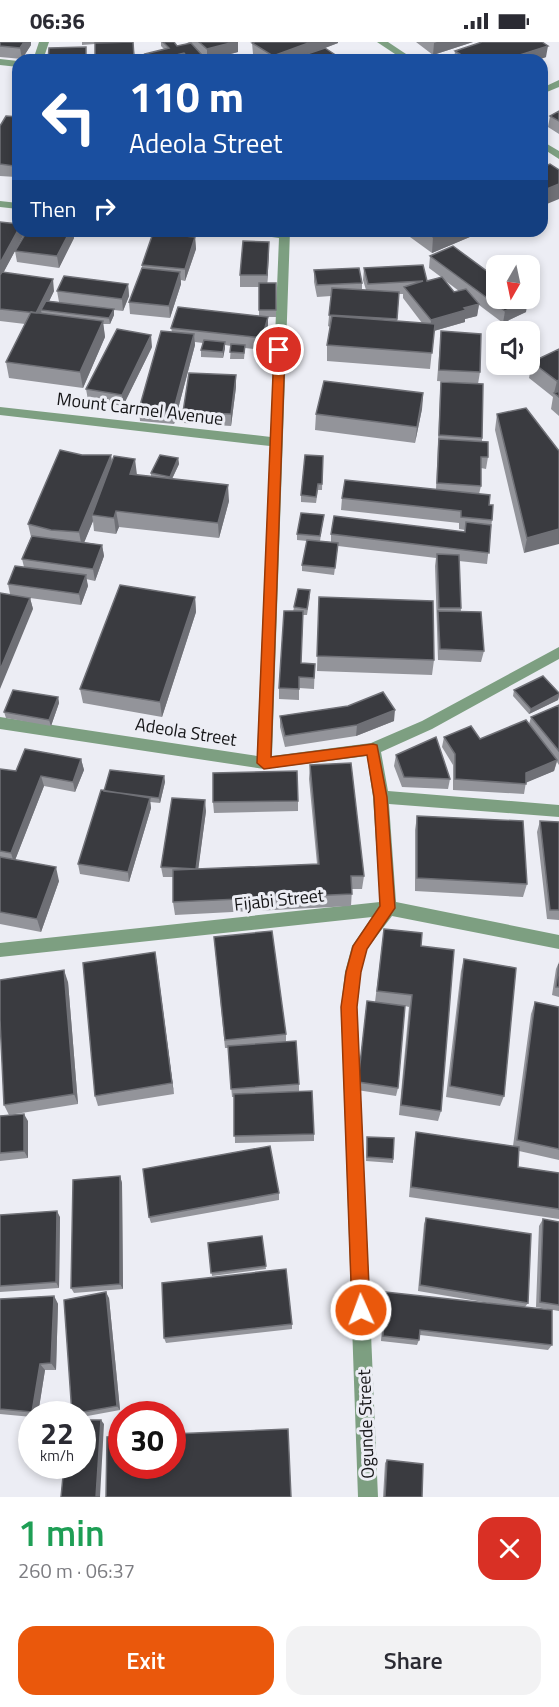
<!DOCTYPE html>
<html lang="en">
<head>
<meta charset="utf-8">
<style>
  body { margin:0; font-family:"Titillium Web",sans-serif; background:#f2f2f3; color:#2b2b33; height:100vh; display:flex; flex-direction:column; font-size:22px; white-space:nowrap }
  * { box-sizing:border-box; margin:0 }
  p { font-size:20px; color:#7c7c81 }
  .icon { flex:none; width:33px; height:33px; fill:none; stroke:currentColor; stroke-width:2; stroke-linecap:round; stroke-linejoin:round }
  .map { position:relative; height:1455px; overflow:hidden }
  .side { display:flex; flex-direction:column; background:#fff; flex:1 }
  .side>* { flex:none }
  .top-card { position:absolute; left:12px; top:12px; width:536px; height:183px; border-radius:18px; box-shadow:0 3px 9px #0003; background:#1a4fa0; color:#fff; overflow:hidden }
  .needle { width:39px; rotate:189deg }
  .fabs { position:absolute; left:486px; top:213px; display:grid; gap:12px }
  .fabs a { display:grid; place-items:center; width:54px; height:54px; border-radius:12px; background:#fff; box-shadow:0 3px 9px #0003; font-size:30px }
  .speed { position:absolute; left:18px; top:1359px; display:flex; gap:12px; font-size:30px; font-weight:700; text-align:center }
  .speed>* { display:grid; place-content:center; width:78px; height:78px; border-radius:50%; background:#fff; box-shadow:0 3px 9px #0003; line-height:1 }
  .speed small { font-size:15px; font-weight:400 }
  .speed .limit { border:9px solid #d22; background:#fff; color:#111 }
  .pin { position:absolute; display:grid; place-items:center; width:51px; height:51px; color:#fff; margin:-26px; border:3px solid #fff; border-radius:50%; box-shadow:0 2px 6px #0007 }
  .me { position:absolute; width:66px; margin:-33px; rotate:358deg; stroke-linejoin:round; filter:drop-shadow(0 0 4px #0008) }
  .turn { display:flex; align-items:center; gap:21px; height:126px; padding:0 18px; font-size:27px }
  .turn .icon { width:78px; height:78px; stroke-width:2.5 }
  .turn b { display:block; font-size:42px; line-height:51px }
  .then { display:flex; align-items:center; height:57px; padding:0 18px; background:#0003; gap:12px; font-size:22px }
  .round { display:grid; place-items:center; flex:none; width:63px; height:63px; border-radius:18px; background:#f2f2f3 }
  .headline { display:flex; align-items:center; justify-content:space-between; height:102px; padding:0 18px }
  h1 { font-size:36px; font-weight:600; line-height:45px; color:#1e9e55 }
  .primary-button { display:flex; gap:12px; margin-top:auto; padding:12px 18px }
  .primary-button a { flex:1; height:69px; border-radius:18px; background:#ea580c; color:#fff; font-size:24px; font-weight:600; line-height:69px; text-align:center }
  .primary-button a+a { background:#f2f2f3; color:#2b2b33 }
  .status { display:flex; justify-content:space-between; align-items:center; height:42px; padding:0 30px; background:#fff; direction:ltr }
  .status svg { height:16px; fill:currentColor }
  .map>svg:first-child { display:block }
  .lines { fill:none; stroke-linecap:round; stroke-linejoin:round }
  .street { fill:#7d9f81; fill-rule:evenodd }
  .wall { fill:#93949a; fill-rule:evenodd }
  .shaded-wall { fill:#6f7076 }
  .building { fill:#3a3b40; stroke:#6f7076; stroke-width:1.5 }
  .route { fill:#ea580c; stroke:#983908; stroke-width:1.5 }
  .labels { text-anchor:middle; stroke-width:6; stroke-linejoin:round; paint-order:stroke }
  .street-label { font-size:18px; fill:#151517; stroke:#ecedf4 }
</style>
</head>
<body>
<div class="status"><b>06:36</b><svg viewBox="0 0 49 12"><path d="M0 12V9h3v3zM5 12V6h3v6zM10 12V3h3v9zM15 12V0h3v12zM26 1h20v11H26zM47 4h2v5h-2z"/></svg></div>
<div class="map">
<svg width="559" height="1455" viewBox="0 0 559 1455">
  <rect width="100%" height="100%" fill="#ecedf4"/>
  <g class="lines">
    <path class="street" d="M39,0H49L43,18H33Z
      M377,0H388L415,18H404Z
      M0,17L18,19V25L0,23Z
      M559,38V45L542,52V46Z
      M542,99L559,109V117L542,106Z
      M0,159L18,161V167L0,165Z
      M246,189H290L272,714L371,701L422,679L559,605V617L432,687L381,710L388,749L559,763V775L389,762L396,860L559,893V907L392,874L367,907L361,930L357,965L378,1455H358L341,965L345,930L352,904L372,875L0,915V901L380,860L373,755L367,714L264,727L0,687V675L257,714L270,404L0,373V365L271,395L279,196L251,192Z"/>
  </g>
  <path class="wall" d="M0,0H31V3L22,17L0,15Z
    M82,0H133L135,18H95V2L82,3Z
    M161,0H174L177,4L189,1L187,0H238V10L210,18H207L202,14L203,18H146L145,12L164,7L161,4Z
    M255,0H338V1L325,6L340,16V18H261L253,12L252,1Z
    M416,0H473L433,13Z
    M455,9L546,15L538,18H454Z
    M559,69V92L548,85L550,74Z
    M18,75L16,135L0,134V84Z
    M0,180L23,194L16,206L27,189H73L74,196L59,226L17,220L15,209L3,231L54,249L49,259L59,260L57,249L128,242L129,254L123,269L114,268V273L110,282H103L105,295L83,346L9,336L6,320L25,282L0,279Z
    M310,189H384V195L310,194Z
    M411,189H484L432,211L410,195Z
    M195,195L196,207L185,239L181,238V242L170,276L130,272L129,260L142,226V223Z
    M269,200L267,241H276V275H266H268V287L262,308L245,306L244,317H230L231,304L225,303L223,316L201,315V308L203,301L195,300V303L174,382L140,379L139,367L172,290L171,286L259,274V245H240V233Z
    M430,214L526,270L503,281L479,263L477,274L465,277V280L434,289L430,327L327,319V303L330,285L328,284L331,254L317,255L314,240V228L362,241V248H366L363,238L364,226L427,239L441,235L429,226ZM443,237L459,249L454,250ZM399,252H403V256L422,281L397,279Z
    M441,289L480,330L478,342L437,339Z
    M152,305L123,364L88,358L86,347Z
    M559,307V374L551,367L553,355L529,336L532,320Z
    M441,340L482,396V400L488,415L486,427L481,426V444L479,452L489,463L492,478L487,522L459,519L461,570L484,609L481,620L438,618L435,524L436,516L338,504L334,533L302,529V523L307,499L297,498V492L324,473L320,499L331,500V492L464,489L465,488L459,487V481L341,468L342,456L436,447L440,352Z
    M236,345L231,384L184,381L183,370Z
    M423,351L422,367L415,401L315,388L316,372Z
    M497,372L559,409L524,511L495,388Z
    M82,413H111L112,421L137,433L151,434V431L178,416L179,422L172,437L229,459L219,496L119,485L116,492L94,489L93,479L84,500L102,503L104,514L95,539L86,537L88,544L81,563L30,556L33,567L10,552L8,542L24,525L22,517L31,495L28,482Z
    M323,414L322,448H318L316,461L301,460V453Z
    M310,554L307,573H303L301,621L315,622L314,647L299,646V658L279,657V646L294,565Z
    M195,555L196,570L162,675L83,661L80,647Z
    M319,555L434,618L432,633L317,629Z
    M514,648L559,651V655L558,658L529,672L513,654Z
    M58,655L59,661L51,684L6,676L4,670Z
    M559,663V723L557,720L554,729L526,740L524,752L453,748V723L442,705L444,695L480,697L529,682L531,675Z
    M280,674L394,679L356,694L285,705L280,685Z
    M396,713L450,737L448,747L402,745L394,724Z
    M81,717L84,728L75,750L44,744L15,818L59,839L41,890L0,882V727L16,729Z
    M310,723L364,834L362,847H352L351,864L175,873L173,860V835H163L161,825L206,769L198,827L317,822L309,737Z
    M164,734L165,740L160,761L150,760L151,766L129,840L80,832L78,822L104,749Z
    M298,759V769L214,771L213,760Z
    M417,774L527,842L523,855L415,849V788Z
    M540,779L559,780V878L547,877L537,790Z
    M384,887L421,904L441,1069L438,1079L399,1073L409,965L405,964L398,1046L396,1054L357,1048L367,959L375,960Z
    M214,895L286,992V1000L299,1042V1050L314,1092V1099L235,1101L234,1055H232L228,1006H225Z
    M155,910L174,1052L98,1064L95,1054Z
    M464,917L504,1054L500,1064L446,1055L461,929Z
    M559,920V955L552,953L556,927Z
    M68,940L78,1062L9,1073L4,1063Z
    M535,960L559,965V1118L519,1109L518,1125L559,1131V1177L409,1155L414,1100L416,1090L513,1104L531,972Z
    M0,1074L28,1079V1116L0,1119Z
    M367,1095L393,1117V1121L366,1119Z
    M120,1134L122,1141L123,1247L74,1251L71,1246Z
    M279,1151V1158L151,1181L149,1175Z
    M0,1173L60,1175L59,1246L0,1250Z
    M426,1176L528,1261L525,1265L552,1303L548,1308L420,1293L419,1298L417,1303L381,1299L384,1256L385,1250L501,1263L418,1249L424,1182Z
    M543,1177L559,1180V1269L536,1265L539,1184Z
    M262,1194L266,1227L212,1234L208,1201Z
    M54,1254L58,1262L56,1328H45L38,1372H32V1375L0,1372V1257Z
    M109,1256L120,1368L82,1375V1372H73Z
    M292,1282V1287L166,1301L164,1296Z
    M387,1418L422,1455H383L385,1421Z"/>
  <path class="shaded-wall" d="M24,0H31V3L22,17L20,6Z
    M234,0H238V10L207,18V7Z
    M311,0H338V1L293,18H273V14Z
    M437,0H473L433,13L434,1Z
    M548,4L546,15L538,18H504Z
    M184,11L185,18H156Z
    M202,13L203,18H188V16Z
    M18,116V132L16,135L14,124Z
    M559,142V157L542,164V149Z
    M18,188V189H22L23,194L0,237V221Z
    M70,189H73L74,196L59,226L57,214Z
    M448,189H484L432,211L433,195Z
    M195,195L196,207L185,239V227Z
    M269,200V212L267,245V233Z
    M180,230L181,242L170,276L169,264Z
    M53,237L54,249L45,268H41L42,274L35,271Z
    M128,242L129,254L123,269L122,257Z
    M528,259L526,270L503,281L505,269Z
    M479,262L477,274L465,277V280L430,290L431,278L464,266Z
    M114,267V273L110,282L109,276Z
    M268,275V287L262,308V296Z
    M103,279L105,295L83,346L80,330Z
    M194,292L195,303L174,382L173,370Z
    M151,293L152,305L123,364L122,353Z
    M225,300V307L223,316V310Z
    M236,333V345L231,384V372Z
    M559,338V352L554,351L553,355L557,339Z
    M423,351L422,367L415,401L417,385Z
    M111,413L113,429L92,473L93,479L82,506L79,490Z
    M178,416L179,422L170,441V435Z
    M135,417L137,433L130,432Z
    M228,443L229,459L219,496L218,481Z
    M116,469L119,485L116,492L114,476Z
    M559,487V502L524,511L527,496Z
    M102,503L104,514L95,539L93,527Z
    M86,533L88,544L81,563L79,552Z
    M195,555L196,570L162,675L160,660Z
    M30,556L33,567L0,647V628Z
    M559,652L558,658L529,672L531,667Z
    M58,655L59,661L51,684L49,678Z
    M395,668L394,679L356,694L357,683Z
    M81,717L84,728L75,750L73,740Z
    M557,718L554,729L523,742L526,731Z
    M41,734L44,744L14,821L11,811Z
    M164,734L165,740L160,761L159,756Z
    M150,756L151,766L129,840L128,830Z
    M205,758L206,769L197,837L196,827Z
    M56,825L59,839L41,890L37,877Z
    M155,910L157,922L174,1052L172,1041Z
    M64,928L68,940L78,1062L74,1052Z
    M24,1072L28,1079V1116L24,1109Z
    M120,1134L122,1141L123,1247L120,1242Z
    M57,1169L60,1175L59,1246L56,1240Z
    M106,1250L109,1256L120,1368L117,1364Z
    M54,1254L58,1262L56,1328L51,1321Z
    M40,1322L45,1328L38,1372H34L32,1370Z
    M101,1378L104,1382L100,1455H96Z"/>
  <path class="building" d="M0,0H24L20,6L0,4Z
    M133,0L134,15L95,17V1Z
    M163,0H174L177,4L191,1L202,13L188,16L184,11L156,18H151L145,12L169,6Z
    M199,0H234L207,7Z
    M255,0H311L273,14L252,1Z
    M482,0H542L548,4L504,18H469L455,9Z
    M86,5V17L48,18L49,6Z
    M325,6L340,16L334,18H289Z
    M200,16V18H161V17Z
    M559,69V79L550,74Z
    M6,74L18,75V116L14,124L0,122V84Z
    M550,122L559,128V142L542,149V125Z
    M0,180L18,182V188L0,221Z
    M27,189H70L57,214L15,209Z
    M425,189H448L433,195Z
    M153,191L195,195L185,227L142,223Z
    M243,199L269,200L267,233H240Z
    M453,204L496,236V256H525L528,259L505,269L430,214Z
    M423,223L427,239L442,235L454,250L466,247L479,262L464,266L466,268L431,278L404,245L423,239L368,242L364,226Z
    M142,226L180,230L169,264L129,260Z
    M359,226L362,241L317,243L314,228Z
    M2,230L53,237L36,271L0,267V233Z
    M64,234L128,242L122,257L57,249Z
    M259,241H276V268H259Z
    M332,246L399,250L397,277L329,273Z
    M46,259L114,267L109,276L41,268Z
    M178,265L268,275L262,296L171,286Z
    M31,270L103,279L80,330L6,320Z
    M332,274L435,282L432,311L327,303Z
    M117,287L151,293L122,353L86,347Z
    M161,289L194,292L173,370L139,367Z
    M441,289L481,292L480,330L439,328Z
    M204,298L225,300L223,310L201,308Z
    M231,302L245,303L244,311L230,310Z
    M559,307V338L557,339L532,320Z
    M189,331L236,333L231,372L183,370Z
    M324,339L423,351L417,385L316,372Z
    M441,340L483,342L482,396L439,393Z
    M559,349V355L554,351Z
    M526,366L559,409V487L527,496L497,372Z
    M439,397L488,400V415H481V444L437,441Z
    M60,408L82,413H111L79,490L51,488L28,482Z
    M160,413L178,416L170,435L151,431Z
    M305,413L323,414L322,442H318L316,455L301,453Z
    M114,414L135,417L130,432L228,443L218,481L116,469L114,476L92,473Z
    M345,438L490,453L489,463H493L492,478L461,475V469L342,456Z
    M301,471L324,473L320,494L297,492Z
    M334,474L465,490L466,480L491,483L489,511L331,492Z
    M32,494L102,503L93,527L22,517Z
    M307,498L338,501L335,526L302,523Z
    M437,512L459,513L461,566H439Z
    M15,524L86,533L79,552L8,542Z
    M120,543L195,555L160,660L80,647Z
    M298,547L310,548L307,567L294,565Z
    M0,551L30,556L0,628Z
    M319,555L433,559L434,618L317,614Z
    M284,569H303L301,621L315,622L314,636L299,635V647L279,646Z
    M438,569L481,570L484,609L440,607Z
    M543,634L559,651V652L531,667L514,648Z
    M13,648L58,655L49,678L4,670Z
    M383,650L395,668L357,683L285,694L280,674L348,664Z
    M559,663V709L531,675Z
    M526,678L557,718L526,731V742L455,737V712L444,695L471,684L480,697Z
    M436,695L450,737L404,735L396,713Z
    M25,707L81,717L73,740L41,734L11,811L0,809V727L16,729Z
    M351,721L364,834H351L352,852L173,860V828L319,822L310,723Z
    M110,728L164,734L159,756L104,749Z
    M297,729L298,759L213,760V731Z
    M101,748L150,756L128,830L78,822Z
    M172,756L205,758L196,827L161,825Z
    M417,774L523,779L527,842L417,836Z
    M540,779L559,780V868H550Z
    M0,815L56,825L37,877L0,870Z
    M384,887L422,891L421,904L454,908L441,1069L401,1063L412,953L377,949Z
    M272,889L286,992L225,998L214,895Z
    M155,910L172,1041L95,1054L83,921Z
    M464,917L516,926L504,1054L450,1044Z
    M559,922V945H556Z
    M64,928L74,1052L4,1063L0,978V938Z
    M367,959L405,964L398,1046L358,1040Z
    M535,960L559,965V1107L517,1098Z
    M296,999L299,1042L231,1047L228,1004Z
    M312,1049L314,1092L234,1094V1052Z
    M24,1072V1109L0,1111V1074Z
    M416,1090L519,1105L518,1125L559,1131V1167L411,1145Z
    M367,1095L394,1096L393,1117L367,1115Z
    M270,1104L279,1151L149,1175L143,1127Z
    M120,1134V1242L71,1246L73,1138Z
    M57,1169L56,1240L0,1244V1173Z
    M426,1176L531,1192L528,1261L420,1243Z
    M543,1177L559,1180V1263L540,1260Z
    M262,1194L266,1224L211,1231L208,1201Z
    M286,1227L292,1282L164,1296L162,1241Z
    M106,1250L117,1364L72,1372L64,1258Z
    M385,1250L552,1268V1303L420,1288L419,1298L383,1294Z
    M54,1254L51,1321L40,1322L32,1370L0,1367V1257Z
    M82,1378H101L96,1455H61L64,1424H82Z
    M288,1387L291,1455H106L107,1395L122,1394V1424H172V1392Z
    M387,1418L423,1422L422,1455H385Z"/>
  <path class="route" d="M279,305L285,308L271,715L373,702L377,703L387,755L395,866L367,907L361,930L357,965L370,1268L367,1275L361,1277L355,1275L352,1268L341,965L346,930L353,904L380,864L374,755L367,713L264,727L257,721L274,308Z"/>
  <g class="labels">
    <g class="street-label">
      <text transform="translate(140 367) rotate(7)" y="6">Mount Carmel Avenue</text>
      <text transform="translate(186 690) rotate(9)" y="6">Adeola Street</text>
      <text transform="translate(279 858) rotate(-6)" y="6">Fijabi Street</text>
      <text transform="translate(366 1382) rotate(-92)" y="6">Ogunde Street</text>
    </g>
  </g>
</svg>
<div class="fabs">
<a><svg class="needle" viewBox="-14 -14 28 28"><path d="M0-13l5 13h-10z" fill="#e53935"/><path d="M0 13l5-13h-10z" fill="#7c7c81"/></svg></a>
<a><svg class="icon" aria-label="sound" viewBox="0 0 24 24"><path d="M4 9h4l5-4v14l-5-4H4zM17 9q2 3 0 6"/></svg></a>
</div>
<div class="speed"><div>22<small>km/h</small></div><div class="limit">30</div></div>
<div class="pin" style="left:279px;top:308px;background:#d93025"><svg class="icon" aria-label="arrive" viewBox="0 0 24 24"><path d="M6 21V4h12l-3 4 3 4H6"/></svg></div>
<svg class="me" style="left:361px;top:1268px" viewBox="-20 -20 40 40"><circle r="17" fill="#ea580c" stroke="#fff" stroke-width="3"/><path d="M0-11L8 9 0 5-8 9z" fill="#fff"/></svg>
<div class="top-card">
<div class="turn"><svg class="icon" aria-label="left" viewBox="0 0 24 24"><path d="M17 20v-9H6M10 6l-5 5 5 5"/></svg><div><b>110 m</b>Adeola Street</div></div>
<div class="then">Then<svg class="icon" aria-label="right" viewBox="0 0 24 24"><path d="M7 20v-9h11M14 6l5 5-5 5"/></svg></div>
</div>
</div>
<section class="side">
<div class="headline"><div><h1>1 min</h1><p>260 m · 06:37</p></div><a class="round" style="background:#d93025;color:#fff"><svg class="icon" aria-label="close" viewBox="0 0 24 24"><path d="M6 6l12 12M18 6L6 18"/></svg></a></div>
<div class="primary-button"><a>Exit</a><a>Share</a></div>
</section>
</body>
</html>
